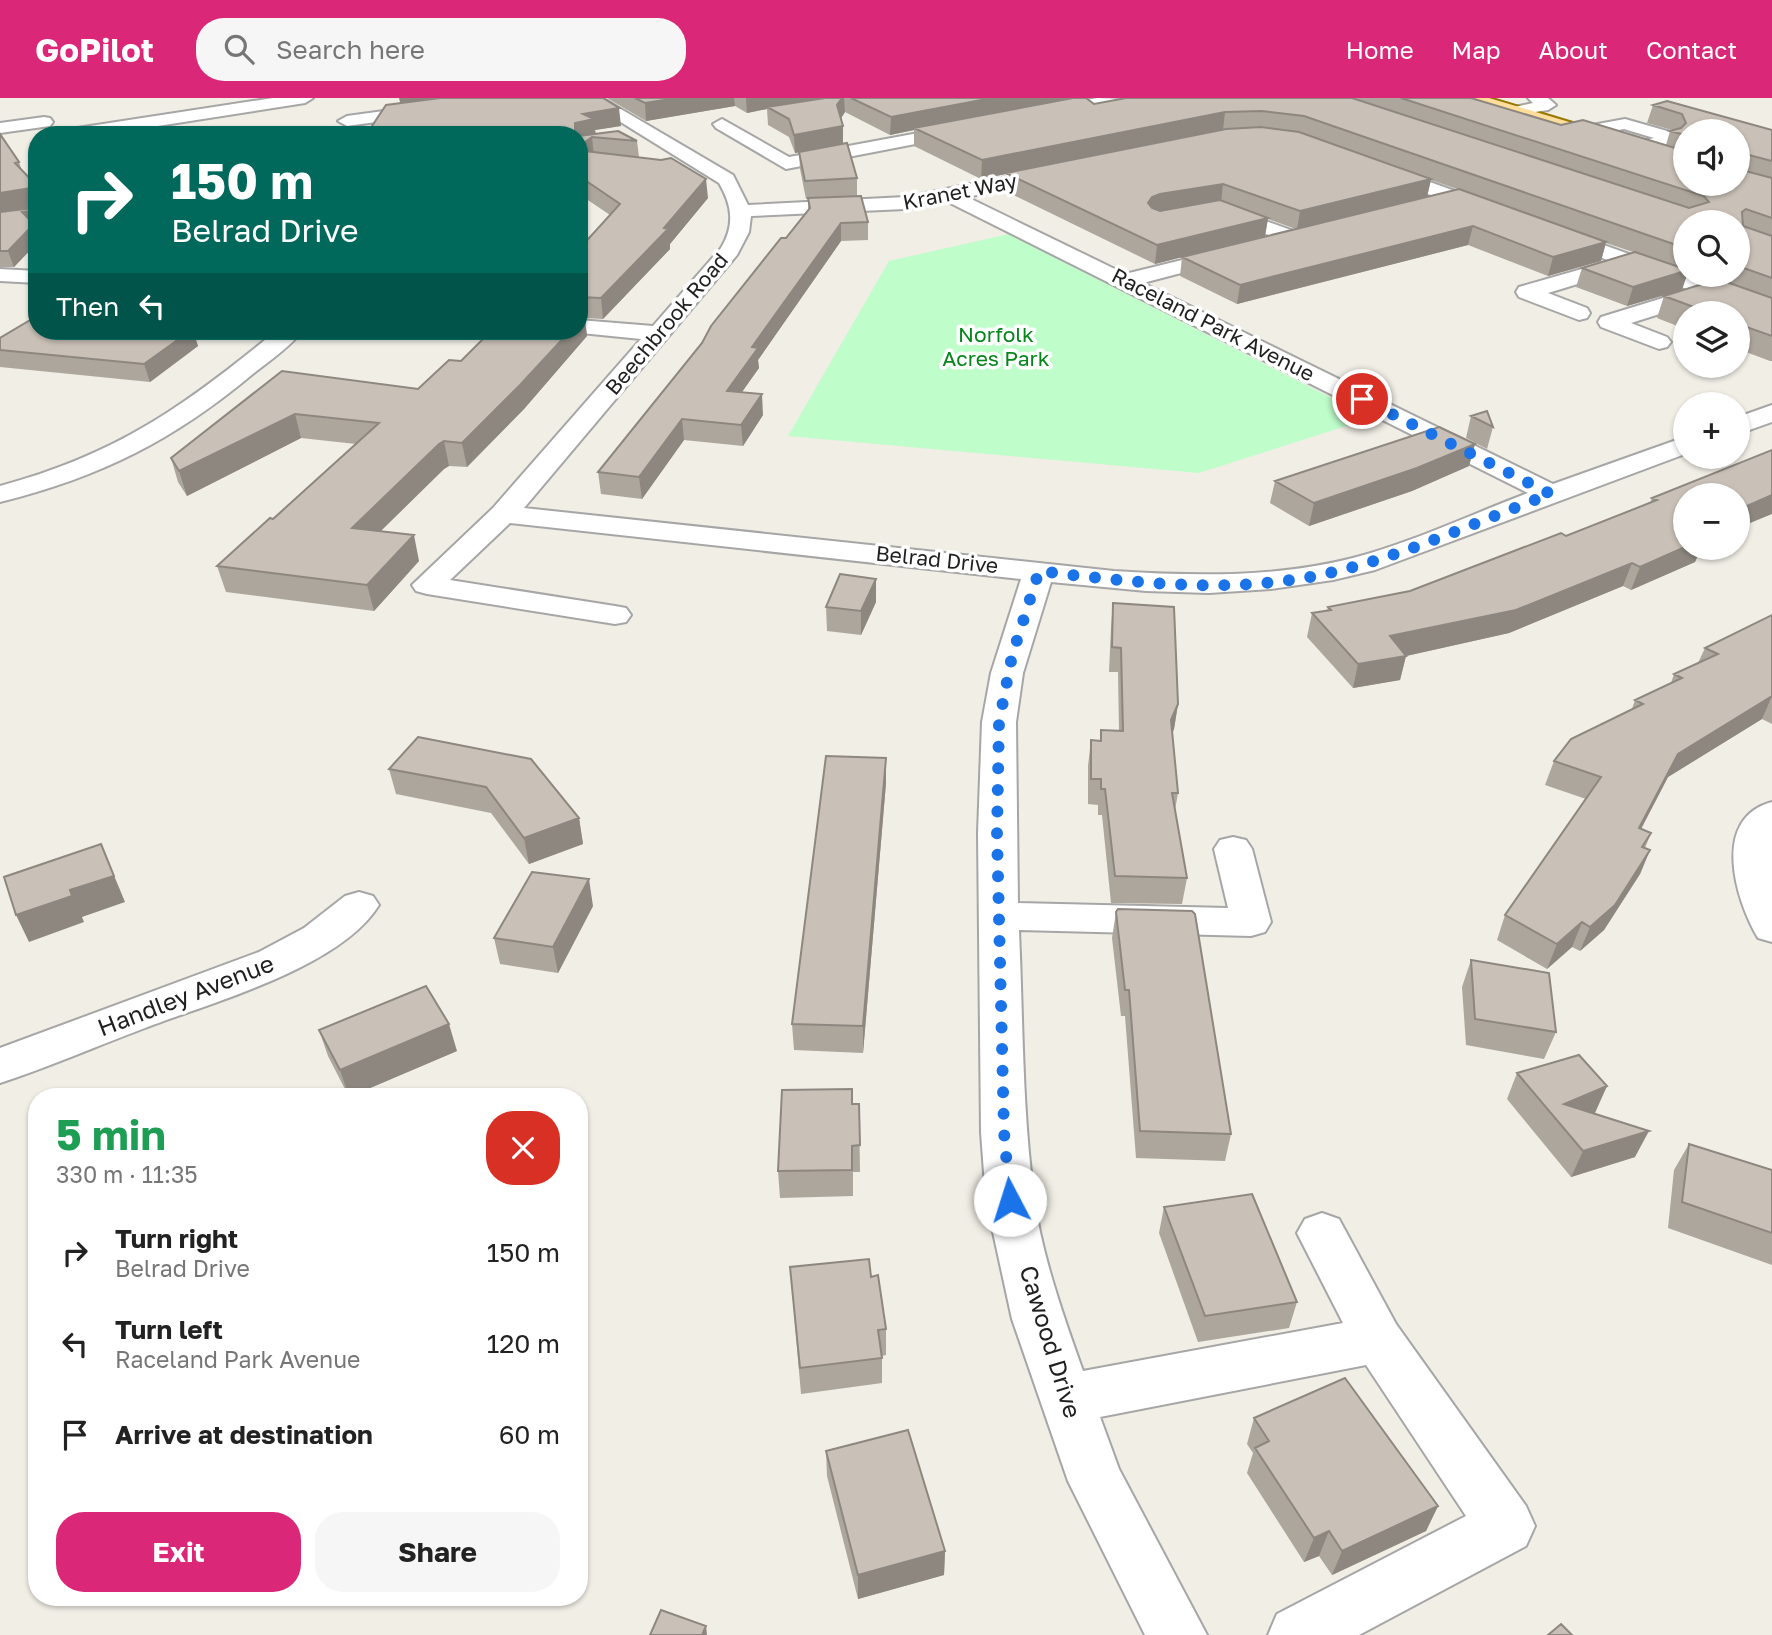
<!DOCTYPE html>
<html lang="en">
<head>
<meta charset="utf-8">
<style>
  body { margin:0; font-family:"Golos Text",sans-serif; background:#f6f6f6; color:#222; height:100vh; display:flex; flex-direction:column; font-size:26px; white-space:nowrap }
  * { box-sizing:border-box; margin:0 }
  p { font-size:23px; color:#767676 }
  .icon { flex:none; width:38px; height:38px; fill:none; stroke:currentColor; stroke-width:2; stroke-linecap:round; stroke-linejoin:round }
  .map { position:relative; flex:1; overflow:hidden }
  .drawer { position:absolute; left:28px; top:990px; width:560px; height:518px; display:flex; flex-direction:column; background:#fff; border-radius:28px; box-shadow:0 2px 5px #0004 }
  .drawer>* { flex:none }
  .top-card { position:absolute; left:28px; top:28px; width:560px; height:214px; border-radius:28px; box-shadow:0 2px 5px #0004; background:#00695c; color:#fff; overflow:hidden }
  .tools { position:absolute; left:1673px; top:21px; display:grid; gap:14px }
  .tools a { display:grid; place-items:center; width:77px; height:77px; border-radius:50%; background:#fff; box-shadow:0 2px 5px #0004; font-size:35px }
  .pin { position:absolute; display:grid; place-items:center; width:60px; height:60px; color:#fff; margin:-30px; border:4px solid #fff; border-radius:50%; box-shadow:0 2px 7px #0007 }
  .me { position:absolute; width:77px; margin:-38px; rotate:355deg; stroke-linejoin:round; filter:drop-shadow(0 0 5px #0008) }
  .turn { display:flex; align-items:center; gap:24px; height:147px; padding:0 28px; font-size:32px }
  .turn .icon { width:91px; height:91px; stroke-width:2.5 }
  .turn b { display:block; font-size:49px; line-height:60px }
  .then { display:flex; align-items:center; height:66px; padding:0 28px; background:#0003; gap:14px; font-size:26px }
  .round { display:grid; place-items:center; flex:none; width:74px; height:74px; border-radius:28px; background:#f6f6f6 }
  .headline { display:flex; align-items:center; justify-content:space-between; height:119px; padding:0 28px }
  h1 { font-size:42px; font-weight:700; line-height:52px; color:#1e9e55 }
  .cta { display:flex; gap:14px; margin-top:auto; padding:14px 28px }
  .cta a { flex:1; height:80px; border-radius:28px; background:#db2777; color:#fff; font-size:28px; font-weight:700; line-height:80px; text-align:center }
  .cta a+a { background:#f6f6f6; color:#222 }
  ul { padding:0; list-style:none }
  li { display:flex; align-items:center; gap:21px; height:91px; padding:0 28px }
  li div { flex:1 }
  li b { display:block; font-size:26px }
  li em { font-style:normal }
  header { display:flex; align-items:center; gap:42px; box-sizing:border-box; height:98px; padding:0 35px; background:#db2777; color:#fff }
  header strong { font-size:33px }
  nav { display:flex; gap:38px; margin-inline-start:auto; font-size:24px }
  .search { width:490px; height:63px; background:#f6f6f6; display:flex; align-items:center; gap:18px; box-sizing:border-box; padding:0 24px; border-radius:28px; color:#767676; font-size:26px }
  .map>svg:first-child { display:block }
  .park { fill:#bffdca }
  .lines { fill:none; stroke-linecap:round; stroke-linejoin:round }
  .minor-casing { stroke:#a6a6a6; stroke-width:4 }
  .major-casing { stroke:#9a7600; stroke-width:4 }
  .minor { fill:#fff; fill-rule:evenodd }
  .major { fill:#ffdd9b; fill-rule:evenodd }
  .wall { fill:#ada69d; fill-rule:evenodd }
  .shaded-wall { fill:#8d8780 }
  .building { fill:#c9c1b7; stroke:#8d8780; stroke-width:2 }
  .route { stroke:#1a73e8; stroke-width:12; stroke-dasharray:0 21.6 }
  .labels { text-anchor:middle; stroke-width:7; stroke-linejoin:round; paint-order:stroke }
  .far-street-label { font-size:21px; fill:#1f1f1f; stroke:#fff }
  .far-park-label { font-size:21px; fill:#04861b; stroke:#fff }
  .street-label { font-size:24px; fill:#1f1f1f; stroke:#fff }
</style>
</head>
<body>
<header>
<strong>GoPilot</strong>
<div class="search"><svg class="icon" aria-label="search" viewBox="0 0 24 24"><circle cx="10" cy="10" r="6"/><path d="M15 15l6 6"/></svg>Search here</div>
<nav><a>Home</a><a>Map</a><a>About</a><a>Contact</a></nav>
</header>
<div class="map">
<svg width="1772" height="1537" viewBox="0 0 1772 1537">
  <rect width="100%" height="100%" fill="#f0eee5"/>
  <path class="park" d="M1009,136L1371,320L1199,375L788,338L889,163Z"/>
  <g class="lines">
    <g class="minor-casing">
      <path id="minor" d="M273,0H313L305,5L100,37H55L64,32Z
        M479,0H523L515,5L347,28L338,23L347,18Z
        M582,0H602L733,77L748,107L905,99L1058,69L1065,71L1067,75L1065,79L967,99L1125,176L1231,150L1238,152L1241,156L1238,160L1143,185L1553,386L1685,339V356L1375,472L1333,482L1271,491L1209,495L1146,493L1051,484L1023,575L1016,624L1018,805L1228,810L1214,751L1220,742L1233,739L1246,742L1252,751L1271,824L1265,834L1251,838L1019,832C1023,921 1022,1011 1034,1099C1041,1155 1064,1220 1083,1273L1343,1225L1297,1135L1305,1121L1322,1115L1339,1121L1396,1226L1526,1408L1535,1428L1526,1448L1359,1537H1268L1277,1516L1466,1418L1366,1267L1100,1319L1119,1371L1207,1537H1145L1068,1383L1012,1221L986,1102L981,1034L978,735L982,624L991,575L1021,481L510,425L450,482L615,508L626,510L631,517L626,524L615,526L427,496L416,493L412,487L493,410L641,241L571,234L579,233V222L653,228L721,150C735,127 732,107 719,85ZM946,103L1528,395C1472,416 1411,445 1353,460C1275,480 1193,478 1114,473L524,410L737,157L749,134L751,118L905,111Z
        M1097,0L1125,1L1117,6L1043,21L1035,16L1037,12Z
        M1528,0H1548L1556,7L1548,12L1510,18L1508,14L1510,10L1533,5Z
        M44,19L50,20L53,24L50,28L0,35V25Z
        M722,21L789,59L967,26L976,31L967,36L786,71L716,30L713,26Z
        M1625,21L1674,35L1678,42L1675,46L1634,55L1628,54L1625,50L1628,46L1654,40L1624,31L1582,39L1573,34L1576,30Z
        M1382,67L1500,109L1503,113L1500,117H1486L1375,77L1373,73L1375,69Z
        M1218,106L1302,136L1305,140L1302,144H1288L1211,116L1208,112Z
        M1556,130L1772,207V222L1710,200L1631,225L1667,239L1671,244L1667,249L1659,251L1601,229L1598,224L1601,219L1689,192L1630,170L1548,195L1587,210L1590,215L1587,220L1579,222L1519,199L1516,194L1519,189L1610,163L1549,140L1546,136Z
        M0,171L37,173V185L0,183Z
        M276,233H302C290,249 269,263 254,275C174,342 101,379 0,404V388C116,357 185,308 276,233Z
        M1772,307V324L1738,336V319Z
        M1772,704V844L1758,840C1735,801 1711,720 1772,704Z
        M359,794L373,798L379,807C340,870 212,904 145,930C97,948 49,969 0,985V950L259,854L304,830L345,798Z"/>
    </g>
    <g class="major-casing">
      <path id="major" d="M1464,0H1489L1576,26L1579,30L1570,35L1564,34L1466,3Z"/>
    </g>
    <use href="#minor" class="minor"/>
    <use href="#major" class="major"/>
  </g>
  <path class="wall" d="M607,0H1086L1094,6L1126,0H1471L1561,27L1666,47L1670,33L1672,32L1647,25L1653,7L1772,32V263H1770L1738,251V215H1685V231L1657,220L1664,198L1713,183L1695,177H1738V124H1685V177L1682,192L1627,208L1576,189L1582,170L1633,154L1606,145L1601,163L1548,178L1468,147L1237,206L1180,178L1182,159L1155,166L1005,93L1006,76L981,81L914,48V32L890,37L845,14L841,20L843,45L857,80V98L868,124V142L841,143L758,262L759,270L741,294L763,317L743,348L684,342L642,401L601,396L598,374L702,245L808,111V101H806L800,71L799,54L795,55L789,39L768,27L767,11L747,15L735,8L646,23ZM1685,33H1738L1685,86ZM1431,82L1457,91L1427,99ZM1268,121L1296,131L1265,138Z
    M621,28L595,32L596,36L637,43L639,59L708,100L670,146V151L603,221L585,220L587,238L524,311L467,369L449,368L444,371L380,434L419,463L374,513L226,494L217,468L273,421L356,346L301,340L187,398L178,384L171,360L282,273L418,291L461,263L579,233V149H581L610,117L579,96V37H366Z
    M0,36L19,64L22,73L37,88V128H34L37,135V145L14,169H0Z
    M37,233H193L198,248L150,284L0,269V240Z
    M1471,318L1493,329L1487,351L1466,340Z
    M1475,346L1469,368L1412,393L1309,428L1270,405L1275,383Z
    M1772,352L1685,450H1701L1695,464L1631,492L1623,488L1509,535L1406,558L1400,582L1353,590L1307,539L1312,515L1327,513L1328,509L1410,493L1566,438L1650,405L1652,400Z
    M876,504L861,537L827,533L826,509Z
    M1113,505L1178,606L1174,631L1172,636L1178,695L1175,712L1187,780L1182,806L1111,805L1102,717H1098V707L1088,706V668L1091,642L1100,643L1101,632L1119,633L1118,574H1109L1111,530Z
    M1772,517V626L1762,621L1668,679L1641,731L1651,735L1645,750L1650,752L1640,776L1604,832L1580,853L1572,849L1547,871L1497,842L1505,817L1586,701L1545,687L1554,663L1632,611L1635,602L1671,585L1674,576L1698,565L1705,550Z
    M418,639L579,720L583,746L529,766L491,715L396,696L389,671Z
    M886,685L863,955L794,952L792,926Z
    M593,808L558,875L500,866L494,840Z
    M1116,814L1231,1036L1225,1063L1136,1060L1125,918H1121L1112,840Z
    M1471,862L1556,934L1544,961L1466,947L1462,889Z
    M319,932L457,953L349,999L328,958Z
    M1517,975L1607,988L1594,1015L1635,1059L1571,1079L1507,1001Z
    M853,1006H859L860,1074H853V1098L780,1100L778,1073Z
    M1689,1046L1772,1072V1167L1668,1130L1674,1072Z
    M1164,1109L1297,1204L1289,1230L1198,1244L1159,1135Z
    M790,1169L871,1179L886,1231V1257L882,1258V1285L801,1296Z
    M1254,1320L1438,1408L1426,1433L1332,1477L1319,1458L1304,1464L1247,1375L1253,1355L1247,1346Z
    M826,1353L945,1453L944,1477L858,1501L827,1378Z"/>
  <path class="shaded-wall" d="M399,0H460L401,8Z
    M677,0H734L735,8L646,23L645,5Z
    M746,0H838L767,9V11L747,15Z
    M842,0H844L845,14L838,25L837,7Z
    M992,0H1082L914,30V32L890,37L891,19Z
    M619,10L621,28L595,32L596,39H592L594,58L584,64L579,43V37H575V25L583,16Z
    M1225,14L1223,32L981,81L982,62Z
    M843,28V46L795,55L794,37Z
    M706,81L708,100L670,146V151L603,221L601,200L664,130Z
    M1431,81L1427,99L1297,131L1300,113Z
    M1223,86L1221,104L1146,123L1148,105L1152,99L1160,96Z
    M30,90L37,108L0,114V95Z
    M33,96H37V106Z
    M37,112V128H34L37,135V145L14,169L8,153L22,114Z
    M1268,120L1265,138L1155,166L1157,147Z
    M841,125V143L758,262L759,270L728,314L727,293L752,249Z
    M1473,128L1468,147L1237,206L1240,187Z
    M1606,144L1601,163L1548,178L1553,159Z
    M1685,173V177H1687L1682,192L1627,208L1633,189Z
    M584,216L587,238L524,311L467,369L462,345L570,233H579V222Z
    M190,233H193L198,248L150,284L144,266Z
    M762,296L763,317L743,348L741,327Z
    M295,316L301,340L187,398L179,373Z
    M682,321L684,342L642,401L639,379Z
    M444,343L449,368L444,371L358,455L352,430L439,346Z
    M1475,346L1469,368L1412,393L1309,428L1314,405Z
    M1772,397V416L1738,430V412Z
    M414,437L419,463L374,513L367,487Z
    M1685,438V450H1701L1695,464L1631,492L1640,469Z
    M1632,465L1623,488L1509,535L1406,558L1400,582L1353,590L1358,566L1390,538Z
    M876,481V504L861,537V513Z
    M1772,598L1762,621L1668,679L1629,754L1639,730L1678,656Z
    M1178,606L1174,631L1167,647L1171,622Z
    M886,660V685L863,955V928Z
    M579,720L583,746L529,766L524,740Z
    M101,746L125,804L82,819L84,824L29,844L16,817L70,792Z
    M1650,752L1640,776L1604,832L1580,853L1590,829Z
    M589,781L593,808L558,875L553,849Z
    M1582,824L1572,849L1547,871L1557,846Z
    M449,926L457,953L349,999L340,972Z
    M1607,988L1595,1015L1563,1028L1564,1006Z
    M1649,1033L1635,1059L1571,1079L1583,1053Z
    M1438,1408L1426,1433L1332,1477L1342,1453Z
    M1329,1433L1319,1458L1304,1464L1314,1440Z
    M945,1453L944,1477L858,1501V1477Z
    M706,1528L707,1537H702Z"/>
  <path class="building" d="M440,0H603L619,10L583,16L594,21L575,25V37H366L386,7Z
    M635,0H677L645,5Z
    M825,0H842L837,7L843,28L794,37L789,21L767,9Z
    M851,0H992L891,19Z
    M1073,0H1086L1094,6L1126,0H1352L1689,110L1709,104L1704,98L1401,0H1471L1561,27L1583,22L1685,53V86H1738V71L1772,80V120L1746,111L1742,114L1743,128L1772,138V180L1738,168V124H1685V150L1304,18L1262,13L1225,14L982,62L914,30Z
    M1667,3L1772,32V63L1745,56L1742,65L1738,66V33H1685V37L1670,33L1681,30L1686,25L1682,16L1653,7Z
    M1261,29L1299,34L1431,81L1300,113L1223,86L1160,96L1152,99L1148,105L1152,110L1160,113L1220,102L1268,120L1157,147L1006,75L1226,31Z
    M618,33L637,43L592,39L582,46L585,53L661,62L671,60L706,81L664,130L668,131L601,200L579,199V149H581L620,106L579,78V38Z
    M0,36L19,64L15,65L37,88V96H33L30,90L0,95Z
    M847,45L857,80L805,83L799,54Z
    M1459,91L1606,144L1553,159L1473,128L1240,187L1182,159Z
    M861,98L868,124L841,125L752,249L758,250L727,293L762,296L741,327L682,321L639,379L598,374L702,245L711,228L781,140H786L810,110L808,100Z
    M34,104L37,107V112L22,114L34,126L8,153H0V114L32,110Z
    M1635,154L1685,171V173L1633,189L1582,170Z
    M1718,181L1772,200V238L1738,226V215H1710L1664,198Z
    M579,216H584L579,222Z
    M37,218V233H190L144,266L0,252V240Z
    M491,233H570L520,287L462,345L444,343L439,346L352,430L414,437L367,487L217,468L270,420L273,421L379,325L295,316L179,373L171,360L282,273L418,291L449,262L461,263Z
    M1487,313L1493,329L1471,318Z
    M1439,329L1475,346L1417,370L1314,405L1275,383Z
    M1772,352V397L1738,412V397H1685V449L1640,469L1632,465L1516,512L1390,538L1406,558L1358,566L1312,515L1331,512L1328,509L1410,493L1561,435L1566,438L1657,402L1652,400Z
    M840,476L876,481L861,513L826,509Z
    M1113,505L1174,509L1178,606L1171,622L1178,695H1172L1187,780L1115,778L1105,691H1101V681H1091V642L1101,643V632L1123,633L1121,550L1112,549Z
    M1772,517V598L1678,656L1639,730L1651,735L1642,749L1650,752L1615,807L1590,829L1582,824L1557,846L1505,817L1601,679L1554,663L1571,641L1643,606L1635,602L1682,580L1674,576L1718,556L1705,550Z
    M418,639L531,661L579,720L524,740L486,689L389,671Z
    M826,658L886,660L863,928L792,926Z
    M101,746L114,778L70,792L72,798L16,817L4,779Z
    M532,774L589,781L553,849L494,840Z
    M1118,811L1192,813L1195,816L1231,1036L1140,1033L1129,892H1125L1116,814Z
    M1471,862L1549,875L1556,934L1475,921Z
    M426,888L449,926L340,972L319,932Z
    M1579,957L1607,988L1564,1006L1649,1033L1583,1053L1517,975Z
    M852,991V1006H859L860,1047L852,1048V1072L778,1073L782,992Z
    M1689,1046L1772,1072V1135L1682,1104Z
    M1252,1096L1297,1204L1205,1218L1164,1109Z
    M869,1161L871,1179L878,1177L886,1231L878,1232L882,1260L800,1270L790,1169Z
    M1345,1280L1438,1408L1342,1453L1329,1433L1314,1440L1255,1350L1269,1343L1254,1320Z
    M908,1332L945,1453L858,1477L826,1353Z
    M661,1512L706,1528L702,1537H650Z
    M1561,1526L1572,1537H1548Z"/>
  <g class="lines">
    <path class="route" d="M1010,1102L1004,1034L997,735L999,624L1012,558L1039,473C1130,484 1224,496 1315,478C1394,463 1475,424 1551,396L1362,301"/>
  </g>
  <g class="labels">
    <g class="far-street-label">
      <text transform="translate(960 94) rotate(-11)" y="7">Kranet Way</text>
      <text transform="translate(667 226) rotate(-50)" y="7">Beechbrook Road</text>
      <text transform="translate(1213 227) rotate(27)" y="7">Raceland Park Avenue</text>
      <text transform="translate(937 462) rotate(6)" y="7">Belrad Drive</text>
    </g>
    <g class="far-park-label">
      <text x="996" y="244">Norfolk<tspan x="996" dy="24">Acres Park</tspan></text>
    </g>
    <g class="street-label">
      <text transform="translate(186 898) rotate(-21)" y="8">Handley Avenue</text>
      <text transform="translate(1050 1244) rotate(73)" y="8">Cawood Drive</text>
    </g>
  </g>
</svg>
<div class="tools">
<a><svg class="icon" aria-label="sound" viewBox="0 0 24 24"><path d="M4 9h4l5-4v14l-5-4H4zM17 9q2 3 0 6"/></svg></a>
<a><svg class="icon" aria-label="search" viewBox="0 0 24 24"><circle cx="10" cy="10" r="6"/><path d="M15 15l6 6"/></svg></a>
<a><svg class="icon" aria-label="layers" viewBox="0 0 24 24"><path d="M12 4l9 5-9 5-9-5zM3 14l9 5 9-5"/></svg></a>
<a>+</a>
<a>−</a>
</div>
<div class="pin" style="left:1362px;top:301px;background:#d93025"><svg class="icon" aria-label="arrive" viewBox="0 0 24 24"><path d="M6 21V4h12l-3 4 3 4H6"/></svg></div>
<svg class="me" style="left:1010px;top:1102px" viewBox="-20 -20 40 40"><circle r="19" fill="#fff"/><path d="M0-13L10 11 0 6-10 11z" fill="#1a73e8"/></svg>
<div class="top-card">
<div class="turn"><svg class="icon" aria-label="right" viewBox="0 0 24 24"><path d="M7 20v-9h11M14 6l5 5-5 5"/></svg><div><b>150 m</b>Belrad Drive</div></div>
<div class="then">Then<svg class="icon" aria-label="left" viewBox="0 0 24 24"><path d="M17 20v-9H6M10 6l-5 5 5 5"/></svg></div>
</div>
<section class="drawer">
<div class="headline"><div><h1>5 min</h1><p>330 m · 11:35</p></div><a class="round" style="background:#d93025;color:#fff"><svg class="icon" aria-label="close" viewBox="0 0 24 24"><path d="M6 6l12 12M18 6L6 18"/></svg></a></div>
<ul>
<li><svg class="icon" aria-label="right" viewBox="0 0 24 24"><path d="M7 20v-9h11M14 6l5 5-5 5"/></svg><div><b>Turn right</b><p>Belrad Drive</p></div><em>150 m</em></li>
<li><svg class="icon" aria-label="left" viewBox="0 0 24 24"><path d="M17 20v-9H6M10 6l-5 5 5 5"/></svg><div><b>Turn left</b><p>Raceland Park Avenue</p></div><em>120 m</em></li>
<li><svg class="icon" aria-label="arrive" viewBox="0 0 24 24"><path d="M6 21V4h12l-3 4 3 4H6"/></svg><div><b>Arrive at destination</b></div><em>60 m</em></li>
</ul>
<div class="cta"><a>Exit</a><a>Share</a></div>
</section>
</div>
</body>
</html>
